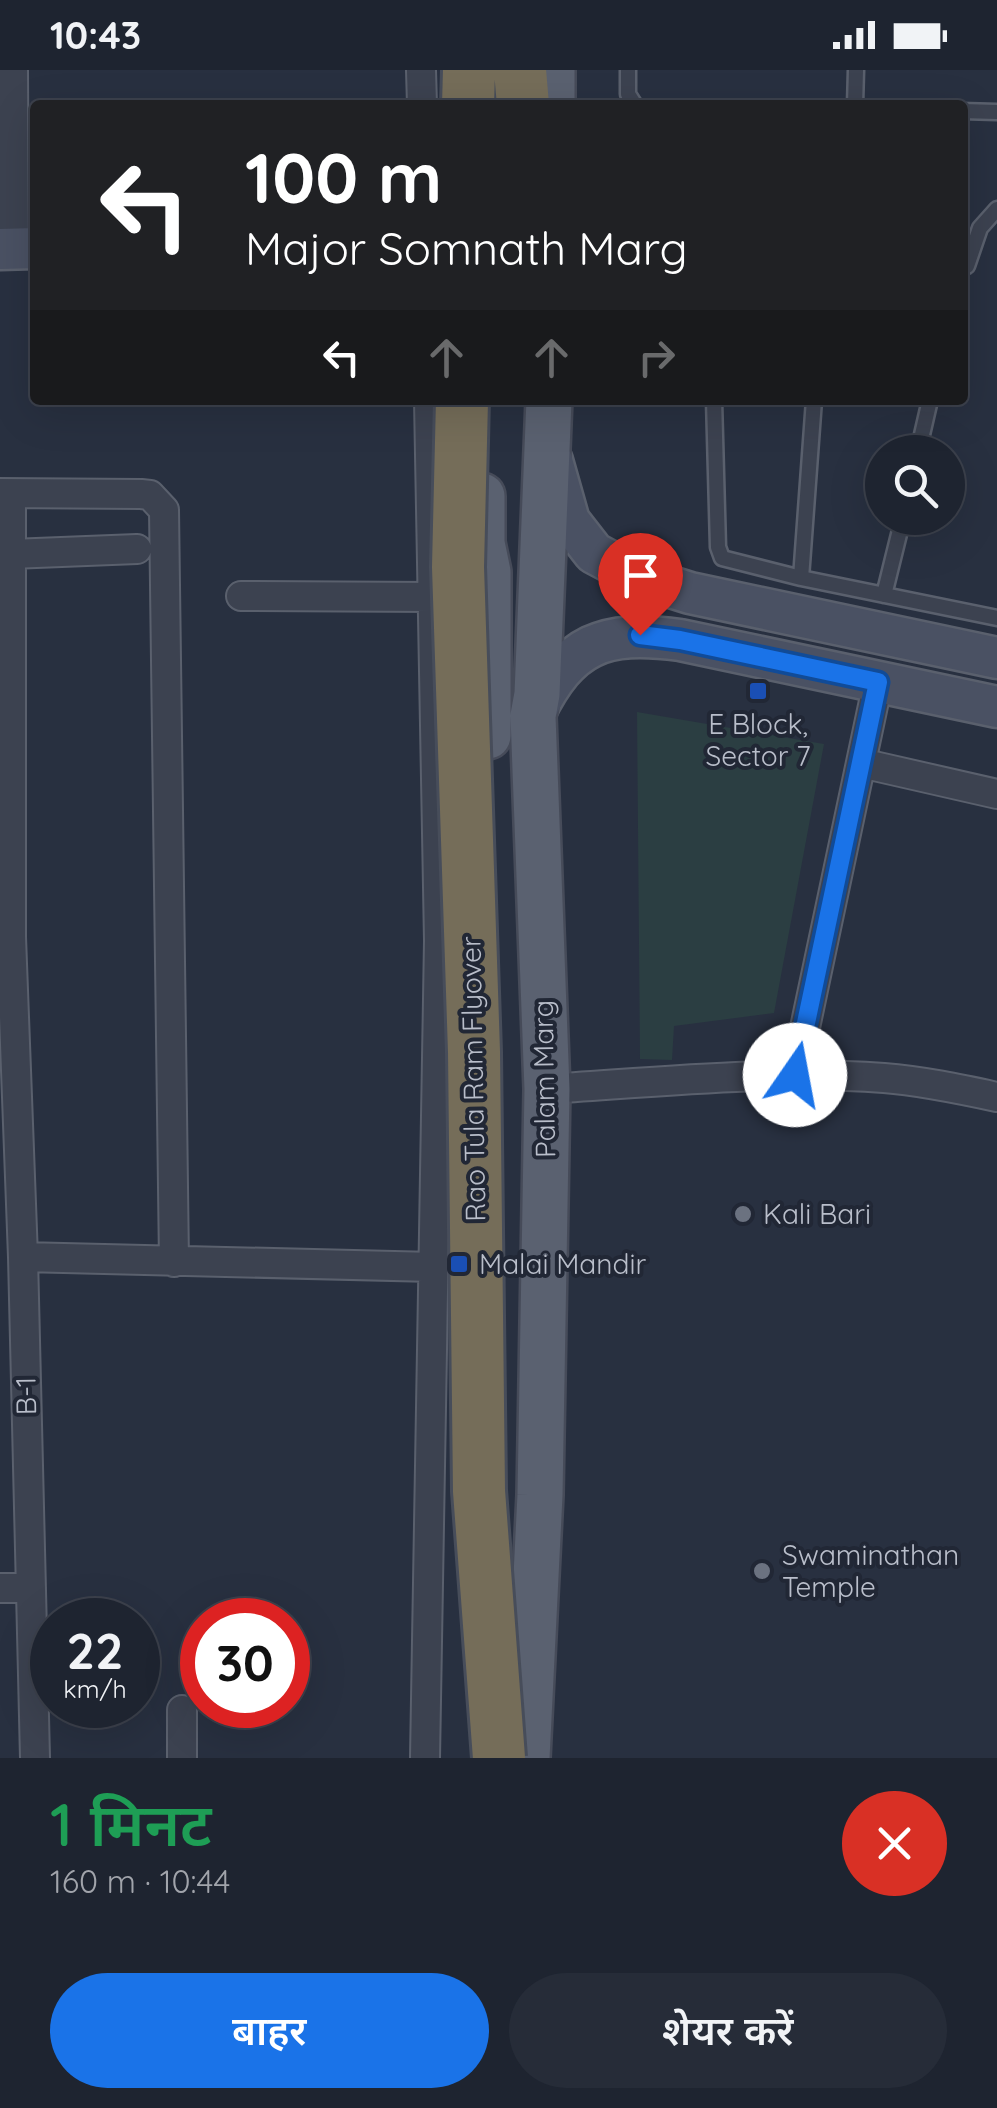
<!DOCTYPE html>
<html lang="hi">
<head>
<meta charset="utf-8">
<style>
  body { margin:0; font-family:Quicksand,"Noto Sans Devanagari",sans-serif; background:#262c38; color:#f1f3f6; height:100vh; display:flex; flex-direction:column; font-size:38px; white-space:nowrap }
  * { box-sizing:border-box; margin:0 }
  p { font-size:32px; color:#a1a4ab }
  .icon { flex:none; width:55px; height:55px; fill:none; stroke:currentColor; stroke-width:2; stroke-linecap:round; stroke-linejoin:round }
  .map { position:relative; height:1688px; overflow:hidden }
  .sheet { display:flex; flex-direction:column; background:#1e2430; flex:1 }
  .sheet>* { flex:none }
  .guide { position:absolute; left:30px; top:30px; width:938px; height:305px; border-radius:10px; box-shadow:0 10px 40px #0002,0 0 0 2px #3c414c; background:#202124; color:#fff; overflow:hidden }
  .controls { position:absolute; left:865px; top:365px; display:grid; gap:20px }
  .controls a { display:grid; place-items:center; width:100px; height:100px; border-radius:50%; background:#1e2430; box-shadow:0 10px 40px #0002,0 0 0 2px #3c414c; font-size:50px }
  .speed { position:absolute; left:30px; top:1528px; display:flex; gap:20px; font-size:50px; font-weight:700; text-align:center }
  .speed>* { display:grid; place-content:center; width:130px; height:130px; border-radius:50%; background:#1e2430; box-shadow:0 10px 40px #0002,0 0 0 2px #3c414c; line-height:1 }
  .speed small { font-size:25px; font-weight:400 }
  .speed .limit { border:15px solid #d22; background:#fff; color:#111 }
  .pin { position:absolute; display:grid; place-items:center; width:85px; height:85px; color:#fff; margin:-102px -42px; border-radius:50% 50% 50% 0; rotate:-45deg; box-shadow:0 0 10px #0007 }
  .pin .icon { rotate:45deg }
  .me { position:absolute; width:110px; margin:-55px; rotate:12deg; stroke-linejoin:round; filter:drop-shadow(0 0 8px #0008) }
  .turn { display:flex; align-items:center; gap:35px; height:210px; padding:0 50px; font-size:45px }
  .turn .icon { width:130px; height:130px; stroke-width:2.5 }
  .turn b { display:block; font-size:70px; line-height:85px }
  .lanes { display:flex; align-items:center; height:95px; padding:0 50px; background:#0003; justify-content:center; gap:50px; direction:ltr }
  .lanes .off { opacity:.35 }
  .round { display:grid; place-items:center; flex:none; width:105px; height:105px; border-radius:52px; background:#262c38 }
  .head { display:flex; align-items:center; justify-content:space-between; height:170px; padding:0 50px }
  h1 { font-size:60px; font-weight:600; line-height:75px; color:#1e9e55 }
  .action { display:flex; gap:20px; margin-top:auto; padding:20px 50px }
  .action a { flex:1; height:115px; border-radius:60px; background:#1a73e8; color:#fff; font-size:40px; font-weight:600; line-height:115px; text-align:center }
  .action a+a { background:#262c38; color:#f1f3f6 }
  .status { display:flex; justify-content:space-between; align-items:center; height:70px; padding:0 50px; background:#1e2430; direction:ltr }
  .status svg { height:28px; fill:currentColor }
  .map>svg:first-child { display:block }
  .green { fill:#2b3e42 }
  .lines { fill:none; stroke-linecap:round; stroke-linejoin:round }
  .lane-casing { stroke:#5a606d; stroke-width:19 }
  .street-casing { stroke:#5a606d; stroke-width:32 }
  .secondary-casing { stroke:#5a606d; stroke-width:45 }
  .primary-casing { stroke:#464b59; stroke-width:50 }
  .highway-casing { stroke:#474d5a; stroke-width:58 }
  .lane { stroke:#3c4250; stroke-width:14 }
  .street { stroke:#3c4250; stroke-width:28 }
  .secondary { stroke:#4a5163; stroke-width:40 }
  .primary { stroke:#5a6170; stroke-width:45 }
  .highway { stroke:#756d59; stroke-width:52 }
  .highway-bridge-casing { stroke:#474d5a; stroke-width:58; stroke-linecap:butt }
  .highway-bridge { stroke:#756d59; stroke-width:52 }
  .route-casing { stroke:#114b97; stroke-width:25 }
  .route { stroke:#1a73e8; stroke-width:18 }
  .transit-dot { fill:#1a4fb4; stroke:#212735; stroke-width:4 }
  .worship-dot { fill:#6b7280; stroke:#212735; stroke-width:4 }
  .labels { text-anchor:middle; stroke-width:8; stroke-linejoin:round; paint-order:stroke }
  .poi-label { font-size:28px; fill:#b9beca; stroke:#212735; text-anchor:start }
  .street-label { font-size:28px; fill:#b9beca; stroke:#212735 }
</style>
</head>
<body>
<div class="status"><b>10:43</b><svg viewBox="0 0 49 12"><path d="M0 12V9h3v3zM5 12V6h3v6zM10 12V3h3v9zM15 12V0h3v12zM26 1h20v11H26zM47 4h2v5h-2z"/></svg></div>
<div class="map">
<svg width="997" height="1688" viewBox="0 0 997 1688">
  <rect width="100%" height="100%" fill="#283040"/>
  <path class="green" d="M637,642L824,674L774,943L674,956L672,990L640,989Z"/>
  <g class="lines">
    <g class="lane-casing">
      <path id="lane" d="M628,0V24L635,35
        M855,35L856,0
        M962,41L997,42
        M967,196L980,158L997,139
        M714,330L718,477L722,488L801,508L997,548
        M918,382L930,330
        M801,508L814,330
        M884,525L903,448"/>
    </g>
    <g class="street-casing">
      <path id="street" d="M13,0L14,179
        M421,0L422,35
        M0,423L141,424L150,425L164,440L174,1192
        M11,424V867L23,1187L35,1688
        M11,484L137,479
        M241,526L434,527
        M861,693L997,724
        M795,1005L878,612
        M547,1019C658,1012 772,1000 884,1008C922,1011 960,1019 997,1027
        M23,1187L434,1197
        M0,1518H31
        M182,1688V1640
        M425,1688L439,871L429,330"/>
    </g>
    <g class="secondary-casing">
      <path id="secondary" d="M0,179L35,178
        M552,391L569,451L594,483L639,507L690,523L997,588
        M534,644C569,573 603,560 680,570L997,637"/>
    </g>
    <g class="primary-casing">
      <path id="primary" d="M552,0V35
        M482,426V473L488,502V666
        M527,1688L540,1425L547,1019L533,646L537,624L549,330"/>
    </g>
    <g class="highway-casing">
      <path id="highway" d="M520,0L523,35
        M468,35L469,0"/>
    </g>
    <use href="#lane" class="lane"/>
    <use href="#street" class="street"/>
    <use href="#secondary" class="secondary"/>
    <use href="#primary" class="primary"/>
    <use href="#highway" class="highway"/>
    <g class="highway-bridge-casing">
      <path id="highway-bridge" d="M462,330L458,497L474,982L479,1421L499,1688"/>
    </g>
    <use href="#highway-bridge" class="highway-bridge"/>
  </g>
  <g class="lines">
    <g class="route-casing">
      <path id="route" d="M640,565L680,570L878,612L795,1005"/>
    </g>
    <use href="#route" class="route"/>
  </g>
  <g class="transit-dot">
    <rect x="748" y="611" width="20" height="20" rx="5"/>
    <rect x="449" y="1184" width="20" height="20" rx="5"/>
  </g>
  <g class="worship-dot">
    <circle cx="743" cy="1144" r="10"/>
    <circle cx="762" cy="1501" r="10"/>
  </g>
  <g class="labels">
    <g class="poi-label">
      <text x="758" y="664" text-anchor="middle">E Block,<tspan x="758" dy="32">Sector 7</tspan></text>
      <text x="763" y="1154">Kali Bari</text>
      <text x="479" y="1204">Malai Mandir</text>
      <text x="782" y="1495">Swaminathan<tspan x="782" dy="32">Temple</tspan></text>
    </g>
    <g class="street-label">
      <text transform="translate(473 1009) rotate(-91)" y="10">Rao Tula Ram Flyover</text>
      <text transform="translate(544 1009) rotate(-91)" y="10">Palam Marg</text>
      <text transform="translate(26 1326) rotate(-91)" y="10">B-1</text>
    </g>
  </g>
</svg>
<div class="controls">
<a><svg class="icon" aria-label="search" viewBox="0 0 24 24"><circle cx="10" cy="10" r="6"/><path d="M15 15l6 6"/></svg></a>
</div>
<div class="speed"><div>22<small>km/h</small></div><div class="limit">30</div></div>
<div class="pin" style="left:640px;top:565px;background:#d93025"><svg class="icon" aria-label="arrive" viewBox="0 0 24 24"><path d="M6 21V4h12l-3 4 3 4H6"/></svg></div>
<svg class="me" style="left:795px;top:1005px" viewBox="-20 -20 40 40"><circle r="19" fill="#fff"/><path d="M0-13L10 11 0 6-10 11z" fill="#1a73e8"/></svg>
<div class="guide">
<div class="turn"><svg class="icon" aria-label="left" viewBox="0 0 24 24"><path d="M17 20v-9H6M10 6l-5 5 5 5"/></svg><div><b>100 m</b>Major Somnath Marg</div></div>
<div class="lanes"><svg class="icon" aria-label="left" viewBox="0 0 24 24"><path d="M17 20v-9H6M10 6l-5 5 5 5"/></svg><svg class="icon off" aria-label="ahead" viewBox="0 0 24 24"><path d="M12 20V5M6 11l6-6 6 6"/></svg><svg class="icon off" aria-label="ahead" viewBox="0 0 24 24"><path d="M12 20V5M6 11l6-6 6 6"/></svg><svg class="icon off" aria-label="right" viewBox="0 0 24 24"><path d="M7 20v-9h11M14 6l5 5-5 5"/></svg></div>
</div>
</div>
<section class="sheet">
<div class="head"><div><h1>1 मिनट</h1><p>160 m · 10:44</p></div><a class="round" style="background:#d93025;color:#fff"><svg class="icon" aria-label="close" viewBox="0 0 24 24"><path d="M6 6l12 12M18 6L6 18"/></svg></a></div>
<div class="action"><a>बाहर</a><a>शेयर करें</a></div>
</section>
</body>
</html>
